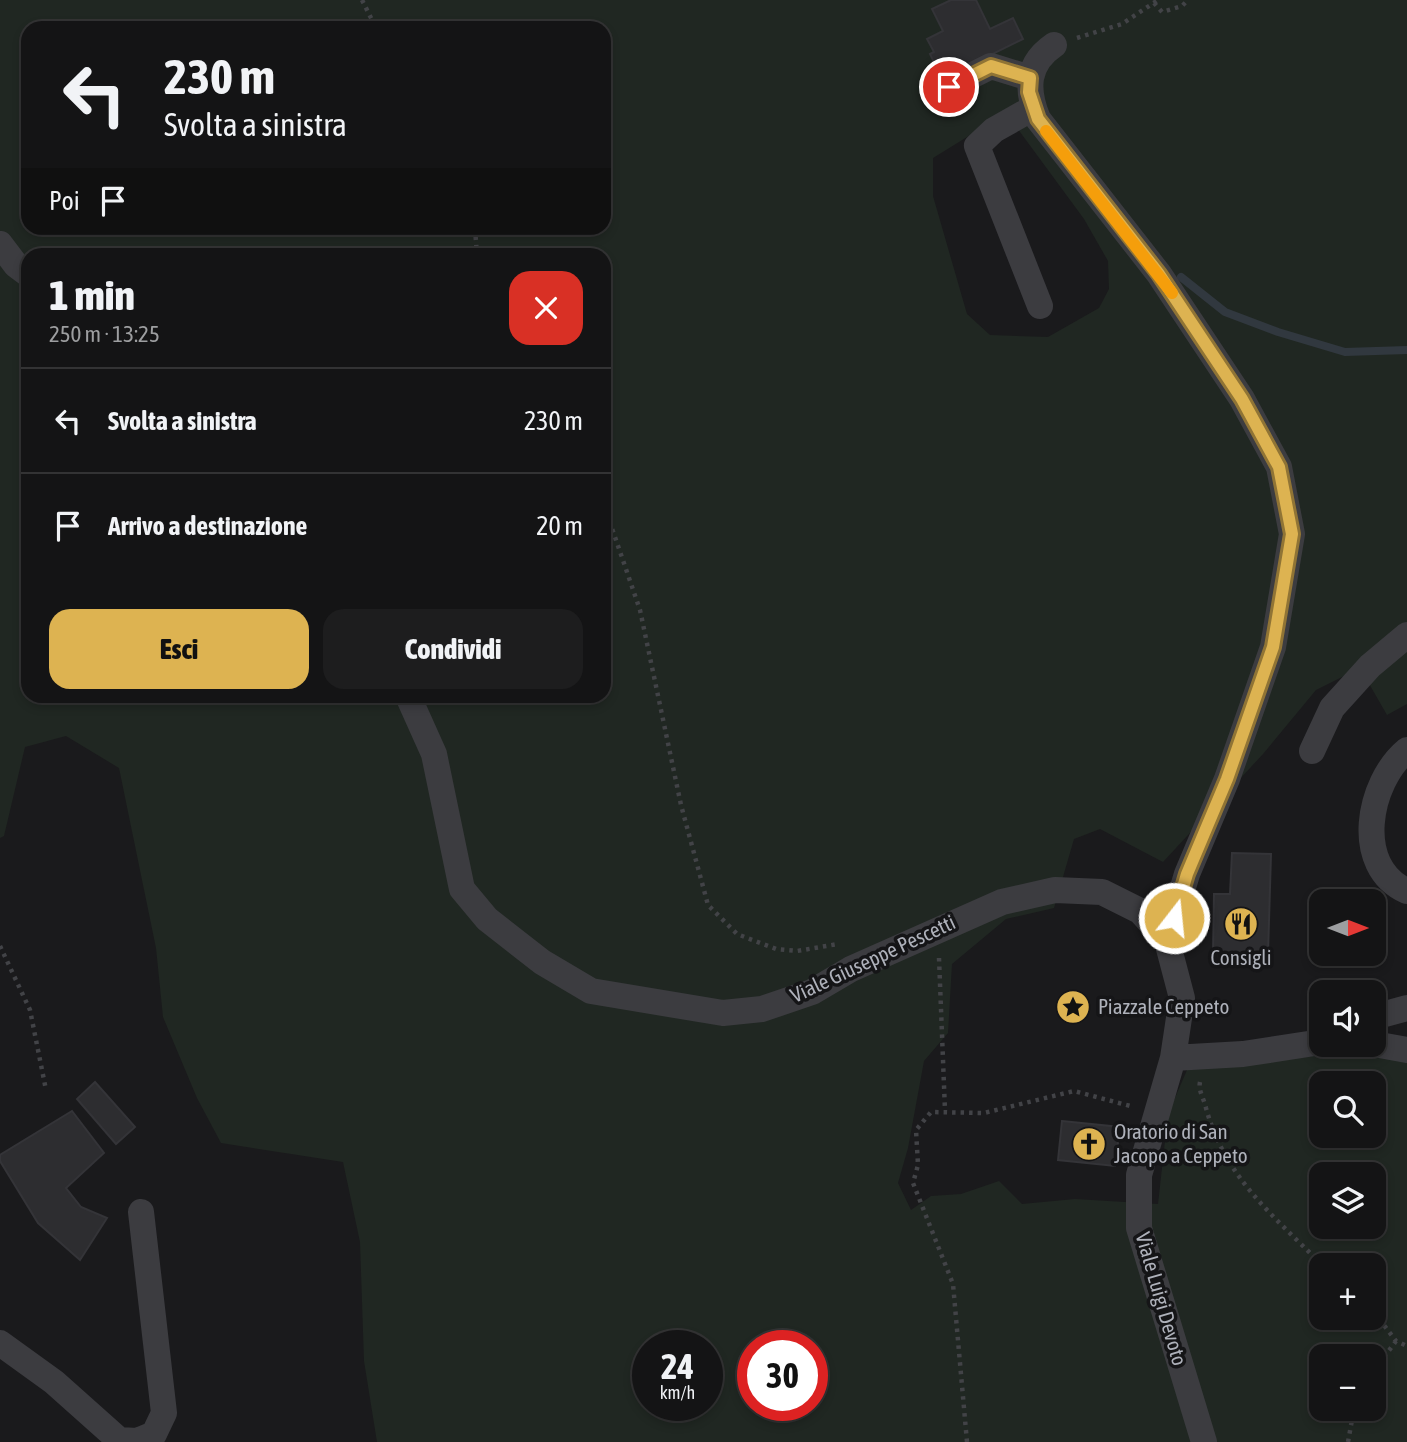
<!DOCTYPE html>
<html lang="it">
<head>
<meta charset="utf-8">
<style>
  body { margin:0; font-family:"Asap Condensed",sans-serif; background:#1d1d1e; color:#f1f3f6; height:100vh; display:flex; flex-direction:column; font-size:26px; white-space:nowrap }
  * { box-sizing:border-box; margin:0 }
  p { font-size:23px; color:#9d9ea0 }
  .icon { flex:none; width:38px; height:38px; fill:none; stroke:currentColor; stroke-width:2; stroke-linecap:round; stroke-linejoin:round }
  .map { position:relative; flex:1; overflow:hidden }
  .drawer { position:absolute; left:21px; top:248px; width:590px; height:455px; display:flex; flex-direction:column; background:#141415; border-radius:21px; box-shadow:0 4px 10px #0003,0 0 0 2px #333334 }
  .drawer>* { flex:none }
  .banner { position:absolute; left:21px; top:21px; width:590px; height:214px; border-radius:21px; box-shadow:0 4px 10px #0003,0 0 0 2px #333334; background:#141415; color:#f1f3f6; overflow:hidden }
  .needle { width:46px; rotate:90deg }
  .tools { position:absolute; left:1309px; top:889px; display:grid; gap:14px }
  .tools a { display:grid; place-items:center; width:77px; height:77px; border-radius:14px; background:#141415; box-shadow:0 4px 10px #0003,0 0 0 2px #333334; font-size:35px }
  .speed { position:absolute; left:632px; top:1330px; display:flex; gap:14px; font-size:35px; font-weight:700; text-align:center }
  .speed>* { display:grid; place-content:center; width:91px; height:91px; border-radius:50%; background:#141415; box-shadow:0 4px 10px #0003,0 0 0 2px #333334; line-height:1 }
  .speed small { font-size:18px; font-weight:400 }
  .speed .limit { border:10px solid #d22; background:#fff; color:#111 }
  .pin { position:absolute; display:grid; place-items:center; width:60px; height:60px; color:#fff; margin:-30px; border:4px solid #fff; border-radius:50%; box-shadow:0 2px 7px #0007 }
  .me { position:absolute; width:77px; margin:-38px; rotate:16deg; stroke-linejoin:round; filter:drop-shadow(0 0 5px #0008) }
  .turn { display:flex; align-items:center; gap:24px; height:147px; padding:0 28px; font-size:32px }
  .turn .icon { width:91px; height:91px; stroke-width:2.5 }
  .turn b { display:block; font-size:49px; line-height:60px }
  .then { display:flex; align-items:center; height:66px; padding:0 28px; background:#0003; gap:14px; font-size:26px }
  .round { display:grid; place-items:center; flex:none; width:74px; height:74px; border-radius:21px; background:#1d1d1e }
  .overview { display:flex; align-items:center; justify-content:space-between; height:119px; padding:0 28px }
  h1 { font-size:42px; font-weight:800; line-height:52px }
  .cta { display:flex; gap:14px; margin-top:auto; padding:14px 28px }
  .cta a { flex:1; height:80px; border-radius:21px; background:#ddb351; color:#111; font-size:28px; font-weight:800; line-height:80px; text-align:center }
  .cta a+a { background:#1d1d1e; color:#f1f3f6 }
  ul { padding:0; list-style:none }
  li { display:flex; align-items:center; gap:21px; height:105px; padding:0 28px; border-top:2px solid #333334 }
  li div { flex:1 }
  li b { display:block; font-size:26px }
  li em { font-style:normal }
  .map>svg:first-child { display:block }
  .green { fill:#202722; fill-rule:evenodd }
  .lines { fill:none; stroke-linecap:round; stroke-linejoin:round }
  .stream { stroke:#31383f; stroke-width:8 }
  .building { fill:#2d2d30; stroke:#343438; stroke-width:2 }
  .path { stroke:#424347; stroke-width:4.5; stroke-dasharray:3.5 5; stroke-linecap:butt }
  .minor { stroke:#3c3c40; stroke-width:26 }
  .route-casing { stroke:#907435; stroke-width:18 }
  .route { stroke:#ddb351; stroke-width:12 }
  .slow { stroke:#f59e0b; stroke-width:12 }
  .labels { text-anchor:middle; stroke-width:7; stroke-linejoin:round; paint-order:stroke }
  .poi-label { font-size:21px; fill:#aeb1ba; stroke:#151517; text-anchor:start }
  .street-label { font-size:21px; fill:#aeb1ba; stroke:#151517 }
</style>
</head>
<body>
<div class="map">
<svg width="1407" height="1442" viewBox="0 0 1407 1442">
  <rect width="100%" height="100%" fill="#1a1a1c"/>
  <path class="green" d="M0,0H1407V704L1387,715L1360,668L1316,690L1263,754L1163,862L1100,829L1074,839L1054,908L1006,919L952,964L948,1033L924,1061L908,1148L898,1183L911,1210L931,1196L961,1194L999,1181L1022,1204L1075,1199L1158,1204L1168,1114L1187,1070L1349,1050L1407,1062V1442H377L364,1361L360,1242L343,1162L221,1143L197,1098L163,1017L156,948L119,768L66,736L25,747L4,836L0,838ZM28,28H604V228H28ZM1006,113L1084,219L1108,261L1109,289L1099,308L1048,337L990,335L967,314L933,196V158ZM28,256H604V696H28ZM1321,1083H1374V1136H1321ZM1321,1174H1374V1227H1321ZM1321,1265H1374V1318H1321ZM648,1346H707V1405H648ZM752,1346H812V1405H752ZM1321,1356H1374V1409H1321Z"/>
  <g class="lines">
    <path class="stream" d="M1181,277L1225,312L1278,332L1345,352L1407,350"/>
  </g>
  <path class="building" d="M951,0H976L990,29L1013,18L1023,39L942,79L930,54L934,52L927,39L943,31L932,9Z
    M1232,853L1271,854L1268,954H1213L1214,894H1230Z
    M95,1082L135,1127L116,1144L77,1099Z
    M72,1111L104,1153L66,1188L81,1207L107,1218L80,1260L38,1223L0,1161V1155Z
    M1062,1121L1120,1127L1115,1166L1058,1160Z"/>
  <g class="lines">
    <path class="path" d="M362,0L376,28
      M1154,3L1162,12L1182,6L1188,0
      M1077,38L1122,24L1158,0
      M475,228L477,256
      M604,505L640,610L681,805L708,905L737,934L776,949L797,951L838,944
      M0,946L30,1010L46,1090
      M939,958L945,1111
      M1200,1082C1198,1090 1204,1099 1206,1108C1225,1178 1273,1215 1322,1265
      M1374,1312L1396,1341L1407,1346
      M1374,1371L1396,1341
      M967,1442L953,1284L913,1183L918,1165L916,1130L931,1112L984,1113L1074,1091L1134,1107
      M1348,1442L1354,1409"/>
    <path class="minor" d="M1054,45C1026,64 1026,90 1038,119L1159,274L1242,399L1279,467L1292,534L1273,647L1227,779L1187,874L1167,941
      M949,87L991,66L1030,78
      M1033,108L994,130L977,146L1040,306
      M0,244L16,265L28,274
      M408,696L434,754L462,889L487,919L542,962L591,991L723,1013L762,1009L812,992L851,969L1002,902L1055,890L1102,892L1140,911L1167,941L1182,998L1173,1058L1139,1175V1228L1204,1442
      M1407,750C1368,782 1352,867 1407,891
      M1312,751L1332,708L1370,666L1407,635
      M1374,1017L1407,1008
      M1374,1044L1407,1050
      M1173,1058L1243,1054L1321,1042
      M0,1343L54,1382L119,1440L137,1441L154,1434L164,1413L141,1212"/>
  </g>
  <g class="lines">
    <g class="route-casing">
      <path id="route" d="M949,87L991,66L1030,78L1029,92L1038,119L1159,274L1242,399L1279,467L1292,534L1273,647L1227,779L1187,874L1174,918"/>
    </g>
    <use href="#route" class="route"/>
    <path class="slow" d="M1046,131L1172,293"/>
  </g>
  <defs>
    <g id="restaurant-disc" transform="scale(1.75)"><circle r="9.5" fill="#ddb351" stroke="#151517"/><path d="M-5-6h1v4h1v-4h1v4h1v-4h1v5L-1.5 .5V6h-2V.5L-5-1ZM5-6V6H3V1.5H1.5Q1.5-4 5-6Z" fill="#111"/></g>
    <g id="sight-disc" transform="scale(1.75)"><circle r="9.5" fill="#ddb351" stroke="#151517"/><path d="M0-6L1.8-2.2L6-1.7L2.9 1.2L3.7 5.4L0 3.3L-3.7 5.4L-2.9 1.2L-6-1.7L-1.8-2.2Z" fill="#111"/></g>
    <g id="church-disc" transform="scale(1.75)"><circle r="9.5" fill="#ddb351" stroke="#151517"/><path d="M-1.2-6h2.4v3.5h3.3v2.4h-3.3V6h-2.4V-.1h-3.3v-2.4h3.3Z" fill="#111"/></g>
  </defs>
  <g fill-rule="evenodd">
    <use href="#restaurant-disc" x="1241" y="924"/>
    <use href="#sight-disc" x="1073" y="1007"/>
    <use href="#church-disc" x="1089" y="1144"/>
  </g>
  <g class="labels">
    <g class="poi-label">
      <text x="1241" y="965" text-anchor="middle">Consigli</text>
      <text x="1098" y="1014">Piazzale Ceppeto</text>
      <text x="1114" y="1139">Oratorio di San<tspan x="1114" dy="24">Jacopo a Ceppeto</tspan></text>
    </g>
    <g class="street-label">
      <text transform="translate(873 959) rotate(-25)" y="7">Viale Giuseppe Pescetti</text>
      <text transform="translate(1161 1299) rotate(74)" y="7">Viale Luigi Devoto</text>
    </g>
  </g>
</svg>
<div class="tools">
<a><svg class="needle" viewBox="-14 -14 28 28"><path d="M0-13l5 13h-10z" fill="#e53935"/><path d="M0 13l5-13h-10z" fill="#9d9ea0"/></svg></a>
<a><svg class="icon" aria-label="sound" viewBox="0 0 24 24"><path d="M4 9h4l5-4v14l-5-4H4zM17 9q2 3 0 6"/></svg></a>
<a><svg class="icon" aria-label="search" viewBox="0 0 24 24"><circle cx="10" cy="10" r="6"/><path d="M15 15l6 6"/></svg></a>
<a><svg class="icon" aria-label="layers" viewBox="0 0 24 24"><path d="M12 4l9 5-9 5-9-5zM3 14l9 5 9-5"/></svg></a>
<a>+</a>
<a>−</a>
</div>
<div class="speed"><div>24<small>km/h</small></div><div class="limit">30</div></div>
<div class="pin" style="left:949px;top:87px;background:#d93025"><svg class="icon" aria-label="arrive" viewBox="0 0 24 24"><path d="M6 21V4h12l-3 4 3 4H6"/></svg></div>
<svg class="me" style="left:1174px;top:918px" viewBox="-20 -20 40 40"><circle r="17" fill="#ddb351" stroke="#fff" stroke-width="3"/><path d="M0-11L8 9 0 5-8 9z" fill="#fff"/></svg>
<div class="banner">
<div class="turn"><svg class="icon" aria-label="left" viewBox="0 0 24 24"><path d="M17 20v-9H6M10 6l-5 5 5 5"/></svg><div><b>230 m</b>Svolta a sinistra</div></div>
<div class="then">Poi<svg class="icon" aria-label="arrive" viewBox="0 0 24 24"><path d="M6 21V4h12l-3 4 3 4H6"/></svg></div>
</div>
<section class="drawer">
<div class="overview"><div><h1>1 min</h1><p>250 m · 13:25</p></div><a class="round" style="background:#d93025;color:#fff"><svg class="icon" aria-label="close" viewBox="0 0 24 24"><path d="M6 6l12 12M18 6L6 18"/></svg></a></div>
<ul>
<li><svg class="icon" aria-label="left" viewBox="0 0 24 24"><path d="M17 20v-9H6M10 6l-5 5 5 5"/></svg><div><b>Svolta a sinistra</b></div><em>230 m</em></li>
<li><svg class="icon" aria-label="arrive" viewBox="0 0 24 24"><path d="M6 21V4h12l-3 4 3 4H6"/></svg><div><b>Arrivo a destinazione</b></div><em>20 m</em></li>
</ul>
<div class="cta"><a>Esci</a><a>Condividi</a></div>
</section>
</div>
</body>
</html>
